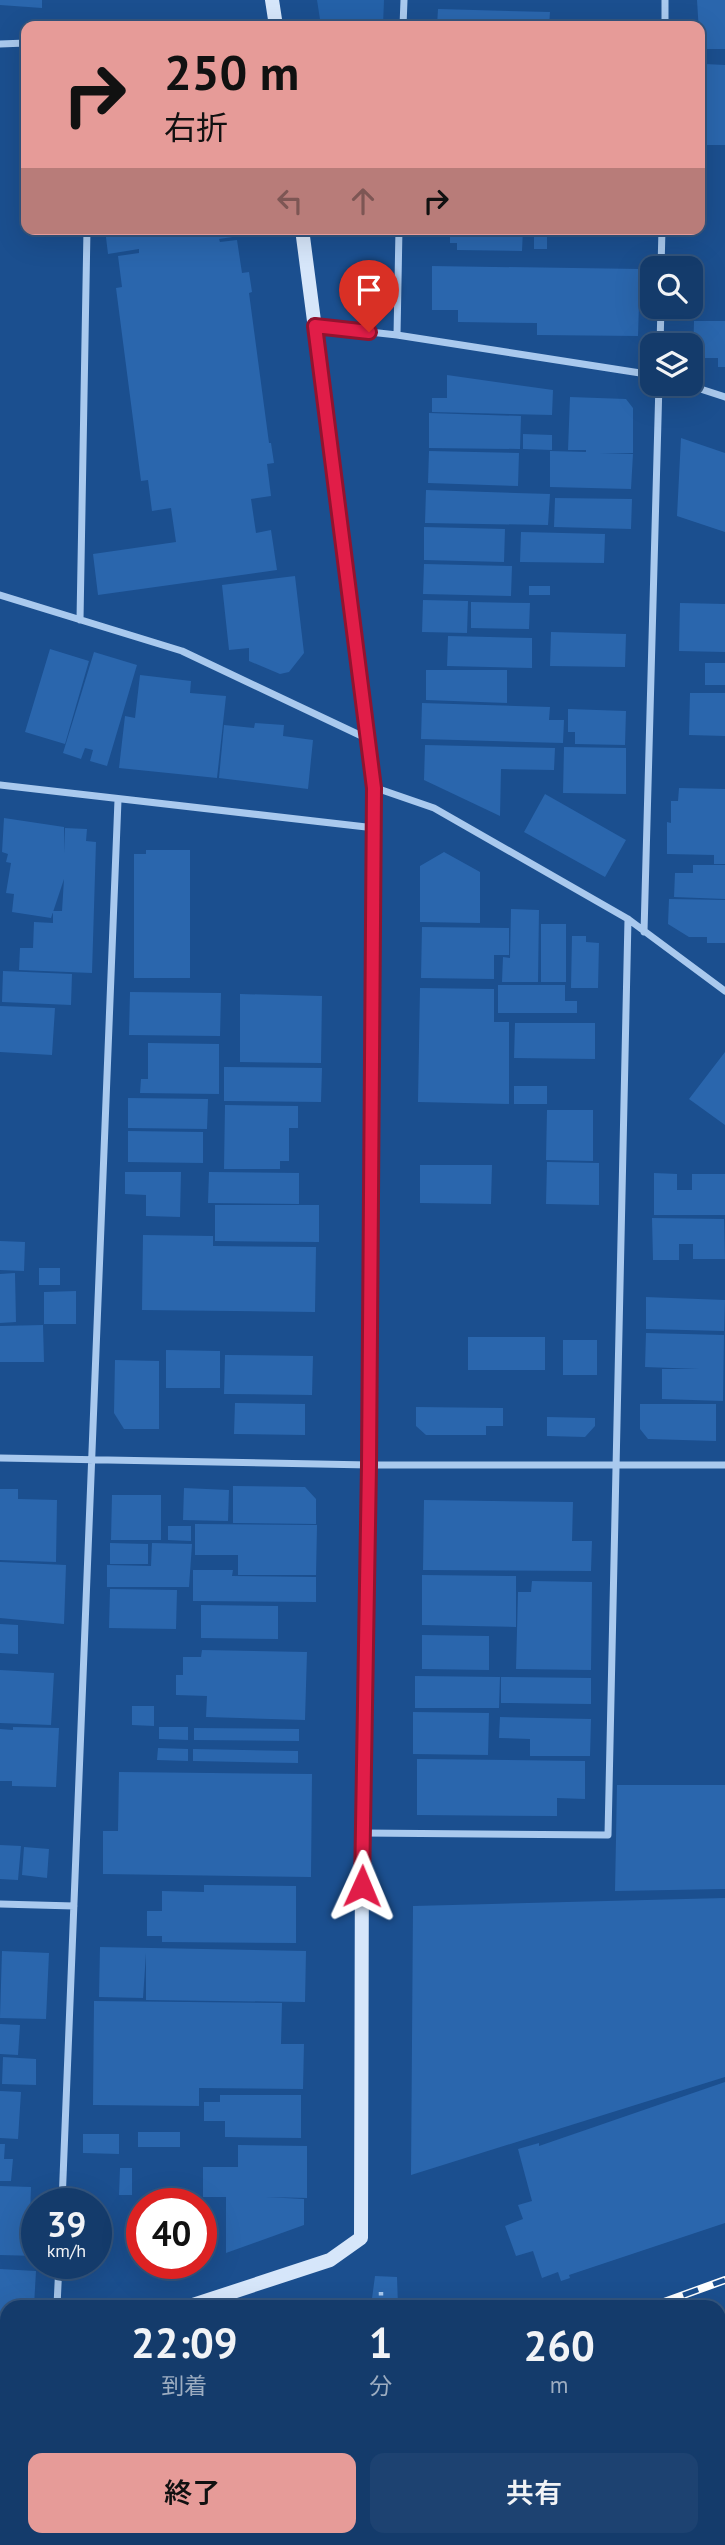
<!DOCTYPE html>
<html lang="ja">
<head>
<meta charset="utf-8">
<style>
  body { margin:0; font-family:"PT Sans","Noto Sans JP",sans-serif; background:#1d4271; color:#f1f3f6; height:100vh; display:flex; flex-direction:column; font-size:26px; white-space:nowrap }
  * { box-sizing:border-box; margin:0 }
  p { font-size:23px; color:#9dadc1 }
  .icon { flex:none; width:38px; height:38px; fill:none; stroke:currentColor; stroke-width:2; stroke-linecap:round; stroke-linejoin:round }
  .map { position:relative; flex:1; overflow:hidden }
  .side { position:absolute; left:0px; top:2300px; width:726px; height:247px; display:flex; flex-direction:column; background:#143b6b; border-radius:21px 21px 0 0; box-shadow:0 7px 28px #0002,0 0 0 2px #33557e }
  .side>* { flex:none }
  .hud { position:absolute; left:21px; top:21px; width:684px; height:214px; border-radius:14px; box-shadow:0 7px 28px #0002,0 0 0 2px #33557e; background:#e69b98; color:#111; overflow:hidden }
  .fabs { position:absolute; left:640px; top:256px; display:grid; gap:14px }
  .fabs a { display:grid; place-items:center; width:63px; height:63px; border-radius:14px; background:#143b6b; box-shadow:0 7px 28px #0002,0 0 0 2px #33557e; font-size:35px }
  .speed { position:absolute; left:21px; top:2188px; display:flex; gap:14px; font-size:35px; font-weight:700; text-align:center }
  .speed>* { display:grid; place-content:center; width:91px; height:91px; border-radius:50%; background:#143b6b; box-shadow:0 7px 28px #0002,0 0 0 2px #33557e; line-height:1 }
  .speed small { font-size:18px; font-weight:400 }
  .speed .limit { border:10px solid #d22; background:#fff; color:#111 }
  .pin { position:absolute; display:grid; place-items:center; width:60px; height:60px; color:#fff; margin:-72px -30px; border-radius:50% 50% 50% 0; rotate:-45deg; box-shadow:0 0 7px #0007 }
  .pin .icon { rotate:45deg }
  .me { position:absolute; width:77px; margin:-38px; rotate:1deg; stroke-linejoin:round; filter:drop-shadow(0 0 5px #0008) }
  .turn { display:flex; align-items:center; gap:24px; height:147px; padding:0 28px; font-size:32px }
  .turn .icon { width:91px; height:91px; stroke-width:2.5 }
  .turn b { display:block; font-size:49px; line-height:60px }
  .lanes { display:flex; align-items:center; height:66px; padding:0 28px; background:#0003; justify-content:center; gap:35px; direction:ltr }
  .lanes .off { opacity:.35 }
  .eta { display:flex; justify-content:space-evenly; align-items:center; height:119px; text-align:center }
  .eta b { font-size:42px; font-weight:600; line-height:49px }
  .action { display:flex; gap:14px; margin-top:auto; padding:14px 28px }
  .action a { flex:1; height:80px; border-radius:14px; background:#e69b98; color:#111; font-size:28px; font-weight:600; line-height:80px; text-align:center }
  .action a+a { background:#1d4271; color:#f1f3f6 }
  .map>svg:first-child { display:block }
  .green { fill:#2461a8 }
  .building { fill:#2a66ad }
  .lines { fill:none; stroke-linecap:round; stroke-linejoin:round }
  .path { stroke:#a9c9ee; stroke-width:4.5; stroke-dasharray:3.5 5; stroke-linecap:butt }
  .street { stroke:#a9c9ee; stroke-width:7 }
  .secondary { stroke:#d6e6fa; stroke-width:14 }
  .rail-casing { stroke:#fff; stroke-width:8 }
  .rail { stroke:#1b4f8f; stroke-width:5; stroke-dasharray:16; stroke-linecap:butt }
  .route-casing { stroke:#92132f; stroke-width:18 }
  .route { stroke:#e11d48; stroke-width:12 }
</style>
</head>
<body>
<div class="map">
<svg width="725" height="2545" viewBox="0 0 725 2545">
  <rect width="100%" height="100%" fill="#1b4f8f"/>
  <path class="green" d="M317,0H384L383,26H321Z"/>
  <path class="building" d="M0,0H42V8L0,5Z
    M697,0H725V49H700Z
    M438,9L550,12L549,26H437Z
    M705,64L725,65V145H700V89H705Z
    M105,229H253V234L219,239L220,242L237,240L242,273L249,272L252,292L249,293L269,443H271L274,463L267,464L271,496L251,499L256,533L271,530L277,570L98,595L93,554L176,542L171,508L152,511L148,480L141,481L116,288L122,287L118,256L139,253V249L108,254Z
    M450,229H523L522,251L457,250V243H450Z
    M534,229H547V249H534Z
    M432,266L640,269L638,336L537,335V323L458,322V310H432Z
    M694,321H725V367H718V358H693Z
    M447,375L553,390L552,415L432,412V398H447Z
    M570,397L626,399L633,408V453H600L633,454L631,489L550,487V451L586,452V450H568Z
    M429,413L521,416L520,449L429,448Z
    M523,434L552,435V450L523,449Z
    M681,438L725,453V532L677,516Z
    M429,451L519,453L518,486L428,483Z
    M426,490L550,494L548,525L425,523Z
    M555,498L632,499L631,529L554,527Z
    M424,527L505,529L504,562L424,560Z
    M521,532L605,534L604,563L520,562Z
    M424,564L512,566L511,596L423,594Z
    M295,576L304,653L289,672L280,674L249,661V648L229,650L222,585Z
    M529,586H550V595H529Z
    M423,600L468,601L467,633L422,632Z
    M471,602L530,603L529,629L471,628Z
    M680,603L725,604V652L679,651Z
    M551,632L626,634L625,667L550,666Z
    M448,636L532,638V668L447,666Z
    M50,649L89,661L65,744L25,732Z
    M94,652L137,665L107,766L90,761L93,750L85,748L81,759L63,753Z
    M705,663H725V685H705Z
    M426,670H507V703L426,700Z
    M140,675L191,681L190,693L226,696L217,778L119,768L125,716L135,718Z
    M690,693H725V736L689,735Z
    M422,703L550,707L549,720H564L563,743L421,739Z
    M568,709L626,711L625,745L575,744V732H568Z
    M255,723L284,725L283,736L313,740L308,789L219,778L224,725L254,728Z
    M425,745L555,748L554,770L501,769L500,816L424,780Z
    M564,747L626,748V794L563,793Z
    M679,788L725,789V864H714V855L667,854V822L671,823V801H678Z
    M545,794L626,840L605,877L524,832Z
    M4,818L64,827V853L65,828L87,829L86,841L96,842L92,973L19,970L20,948H33L34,922L53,923V911H62L64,879L51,918L12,912L14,894L6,893L11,863L6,862L8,854L2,852Z
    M146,850H190V978H134V854H146Z
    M444,852L480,872V923L420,922V866Z
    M693,865H725V899L674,897L675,873H693Z
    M669,899L725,900V943H707V937H689L668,924Z
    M511,909L539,910L538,982H502L503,957L510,958Z
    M541,924H566V982H541Z
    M422,927L509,928V955H494V979L421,978Z
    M572,936H586V942L599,943L598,988H571Z
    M3,971L72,974L71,1005L2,1002Z
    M498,985H565V1001H577V1013H498Z
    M420,988L494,989V1022H509V1104L418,1102Z
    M130,992L221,993L220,1036L129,1035Z
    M240,994L322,996L321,1063L240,1062Z
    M0,1006L55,1008L52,1055L0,1052Z
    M515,1023H595V1059L514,1058Z
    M148,1043L219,1044V1094L140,1093L141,1079H148Z
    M725,1052V1125L689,1099Z
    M224,1067L322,1068L321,1102L224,1101Z
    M514,1086H547V1104H514Z
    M128,1098L208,1099L207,1129L128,1128Z
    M225,1105L298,1106V1128H289V1161H280V1169H224Z
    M547,1110H593V1161L546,1160Z
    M128,1131L203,1132V1163L128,1162Z
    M547,1162L599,1163V1205L546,1204Z
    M420,1165H492L491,1204L420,1203Z
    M125,1172H181L180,1217L146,1216V1195L125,1194Z
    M209,1172L299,1173V1204L208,1203Z
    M654,1173L677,1174V1190H692V1174H725V1215H654Z
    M215,1205H319V1242L215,1241Z
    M652,1218L724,1219L725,1259H693V1244H679V1260H653Z
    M143,1235L213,1236V1246L316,1247L315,1312L142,1310Z
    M0,1241L25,1242L24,1271L0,1270Z
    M39,1268H60V1285H39Z
    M15,1273L16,1322L0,1323V1274Z
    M76,1291V1324H44V1292Z
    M646,1297L725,1300L724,1331L646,1329Z
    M43,1325L44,1362H0V1326Z
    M646,1333L724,1335L723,1401L662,1399V1369H699L645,1367Z
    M468,1337H545V1370H468Z
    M563,1340H597V1375H563Z
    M166,1350L220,1351V1388H166Z
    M225,1355L313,1356L312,1395L224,1394Z
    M115,1360L159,1361V1429H124L114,1413Z
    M235,1403L305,1404V1435L234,1434Z
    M640,1404H716V1441L648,1439L640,1429Z
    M416,1407L503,1408V1426H486V1435H426L416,1426Z
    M547,1417L595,1418V1426L585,1437L547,1436Z
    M233,1486L305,1487L316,1499V1524L233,1523Z
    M184,1488L229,1490L228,1521L183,1520Z
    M0,1489H18V1499L57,1500L56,1562L0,1560Z
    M112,1495H161V1540H111Z
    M424,1500L573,1502L572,1541H592L591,1571L423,1570Z
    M195,1524L317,1525L316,1575H238V1555H195Z
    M168,1526H191V1541L168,1540Z
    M110,1543L148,1544V1564H110Z
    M152,1543L192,1544L189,1587H107V1565L151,1566Z
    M0,1562L66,1565L64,1624L0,1618Z
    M193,1570H233L232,1576L316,1577V1602L193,1601Z
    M422,1575L516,1576V1627L422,1625Z
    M532,1581L592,1582L591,1670L516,1669L518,1592H531Z
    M110,1589L177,1590L176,1629L109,1628Z
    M201,1605L278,1606V1639L201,1638Z
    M0,1624L18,1625V1654L0,1653Z
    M422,1635L489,1636V1670L422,1669Z
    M202,1650L307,1652L305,1720L206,1717L207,1696L176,1695V1675H183V1657H201Z
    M0,1670L54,1673L51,1725L0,1723Z
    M415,1676L500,1677L499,1708H415Z
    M501,1677L591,1678V1704L501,1703Z
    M132,1706H154V1726L132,1725Z
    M413,1712L489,1713L488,1755L413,1754Z
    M500,1717L591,1719L590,1756H530V1739L499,1738Z
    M13,1727L59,1728L56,1787L12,1786V1781H0V1729L13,1730Z
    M159,1727H188V1740L159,1739Z
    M194,1728L299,1729V1741L194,1740Z
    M158,1748L188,1749V1761L157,1760Z
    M193,1749L298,1751V1763L193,1761Z
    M417,1759L585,1761V1799L557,1798V1816L417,1815Z
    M119,1772L312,1774L311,1877L103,1874V1831H118Z
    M617,1785H725V1889L615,1891Z
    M0,1845L21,1846L18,1880L0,1879Z
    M24,1847L49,1849L47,1878L22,1875Z
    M204,1885L296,1886V1943L162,1942V1936H147V1911H162V1891L204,1892Z
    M725,1898V2077L411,2175L413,1906Z
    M100,1947L306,1951L305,2002L146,2000V1953L143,1998L99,1997Z
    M2,1951L49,1953L46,2019L0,2018Z
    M94,2001L282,2003L281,2044H304L303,2089L199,2088V2106L93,2105Z
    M0,2024L20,2025L18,2055L0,2054Z
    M3,2057L36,2059V2085L2,2084Z
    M725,2082V2223L569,2275L570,2278L561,2281L558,2272L542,2278L533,2251L516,2256L505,2226L523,2219L518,2205L532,2201L518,2149L539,2143V2146Z
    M0,2091L21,2092L18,2139L0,2138Z
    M220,2095H301V2138L225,2137V2121H204V2102H220Z
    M138,2132H180V2147H138Z
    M83,2134H119V2154L83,2153Z
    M0,2144H5L4,2159H13L11,2181H0Z
    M238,2145L307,2146V2198L265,2197L304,2199V2225L226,2253V2197H203V2167H238Z
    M120,2168H132V2195H119Z
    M0,2186L31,2187L30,2216L24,2215V2230L37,2231L36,2256L0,2255Z
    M0,2269L36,2271L34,2306H7V2313L0,2312Z
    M375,2276L397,2277L398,2306H371Z"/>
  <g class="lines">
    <path class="path" d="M381,2292V2306
      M365,2545V2539"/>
    <path class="street" d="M403,26L404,0
      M665,26V0
      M0,44L26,43
      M661,268L662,229
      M315,326L397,335L653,375
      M397,335L399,229
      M660,345L661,306
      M682,383L725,397
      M0,595L182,651L368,739
      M80,620L87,229
      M0,785L375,828
      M376,788L434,808L628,919L725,991
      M644,932L659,383
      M0,1458L369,1465H725
      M362,1833L608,1835L628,919
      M0,1904L74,1906
      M62,2203L118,800
      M57,2306L59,2263"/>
    <path class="secondary" d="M272,0L276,26
      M190,2306L330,2260L361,2238L362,1833L369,1465L375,788L302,229
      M0,2368L7,2367"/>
    <g class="rail-casing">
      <path id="rail" d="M653,2306L725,2280
        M719,2351L725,2349
        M719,2373L725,2371
        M719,2443L725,2441
        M0,2496L7,2494
        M719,2505L725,2503
        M0,2527L7,2526
        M719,2528L725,2526
        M33,2545L67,2539
        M373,2545L396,2539
        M596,2545L614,2539
        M666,2545L684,2539"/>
    </g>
    <use href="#rail" class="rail"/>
  </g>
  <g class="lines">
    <g class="route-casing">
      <path id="route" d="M362,1886L369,1465L374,788L315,326L369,332"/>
    </g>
    <use href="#route" class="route"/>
  </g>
</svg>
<div class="fabs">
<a><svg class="icon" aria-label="search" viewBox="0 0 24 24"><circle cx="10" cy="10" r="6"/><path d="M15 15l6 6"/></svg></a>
<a><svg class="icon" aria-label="layers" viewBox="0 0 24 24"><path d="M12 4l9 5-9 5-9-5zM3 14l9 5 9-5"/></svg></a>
</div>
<div class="speed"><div>39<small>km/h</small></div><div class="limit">40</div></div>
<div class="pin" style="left:369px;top:332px;background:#d93025"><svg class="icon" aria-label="arrive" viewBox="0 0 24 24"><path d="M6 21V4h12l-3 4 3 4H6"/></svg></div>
<svg class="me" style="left:362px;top:1886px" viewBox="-20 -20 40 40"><path d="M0-17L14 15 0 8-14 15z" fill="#e11d48" stroke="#fff" stroke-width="4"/></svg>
<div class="hud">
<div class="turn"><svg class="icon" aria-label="right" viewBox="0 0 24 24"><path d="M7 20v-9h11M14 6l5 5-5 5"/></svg><div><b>250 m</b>右折</div></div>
<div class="lanes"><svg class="icon off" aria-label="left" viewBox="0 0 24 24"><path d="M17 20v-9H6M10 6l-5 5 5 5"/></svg><svg class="icon off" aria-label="ahead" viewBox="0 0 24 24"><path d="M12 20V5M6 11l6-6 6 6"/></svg><svg class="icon" aria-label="right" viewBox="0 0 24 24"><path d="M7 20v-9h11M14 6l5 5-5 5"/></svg></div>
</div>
<section class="side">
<div class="eta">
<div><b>22:09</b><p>到着</p></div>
<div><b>1</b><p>分</p></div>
<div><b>260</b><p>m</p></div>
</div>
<div class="action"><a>終了</a><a>共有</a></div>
</section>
</div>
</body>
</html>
